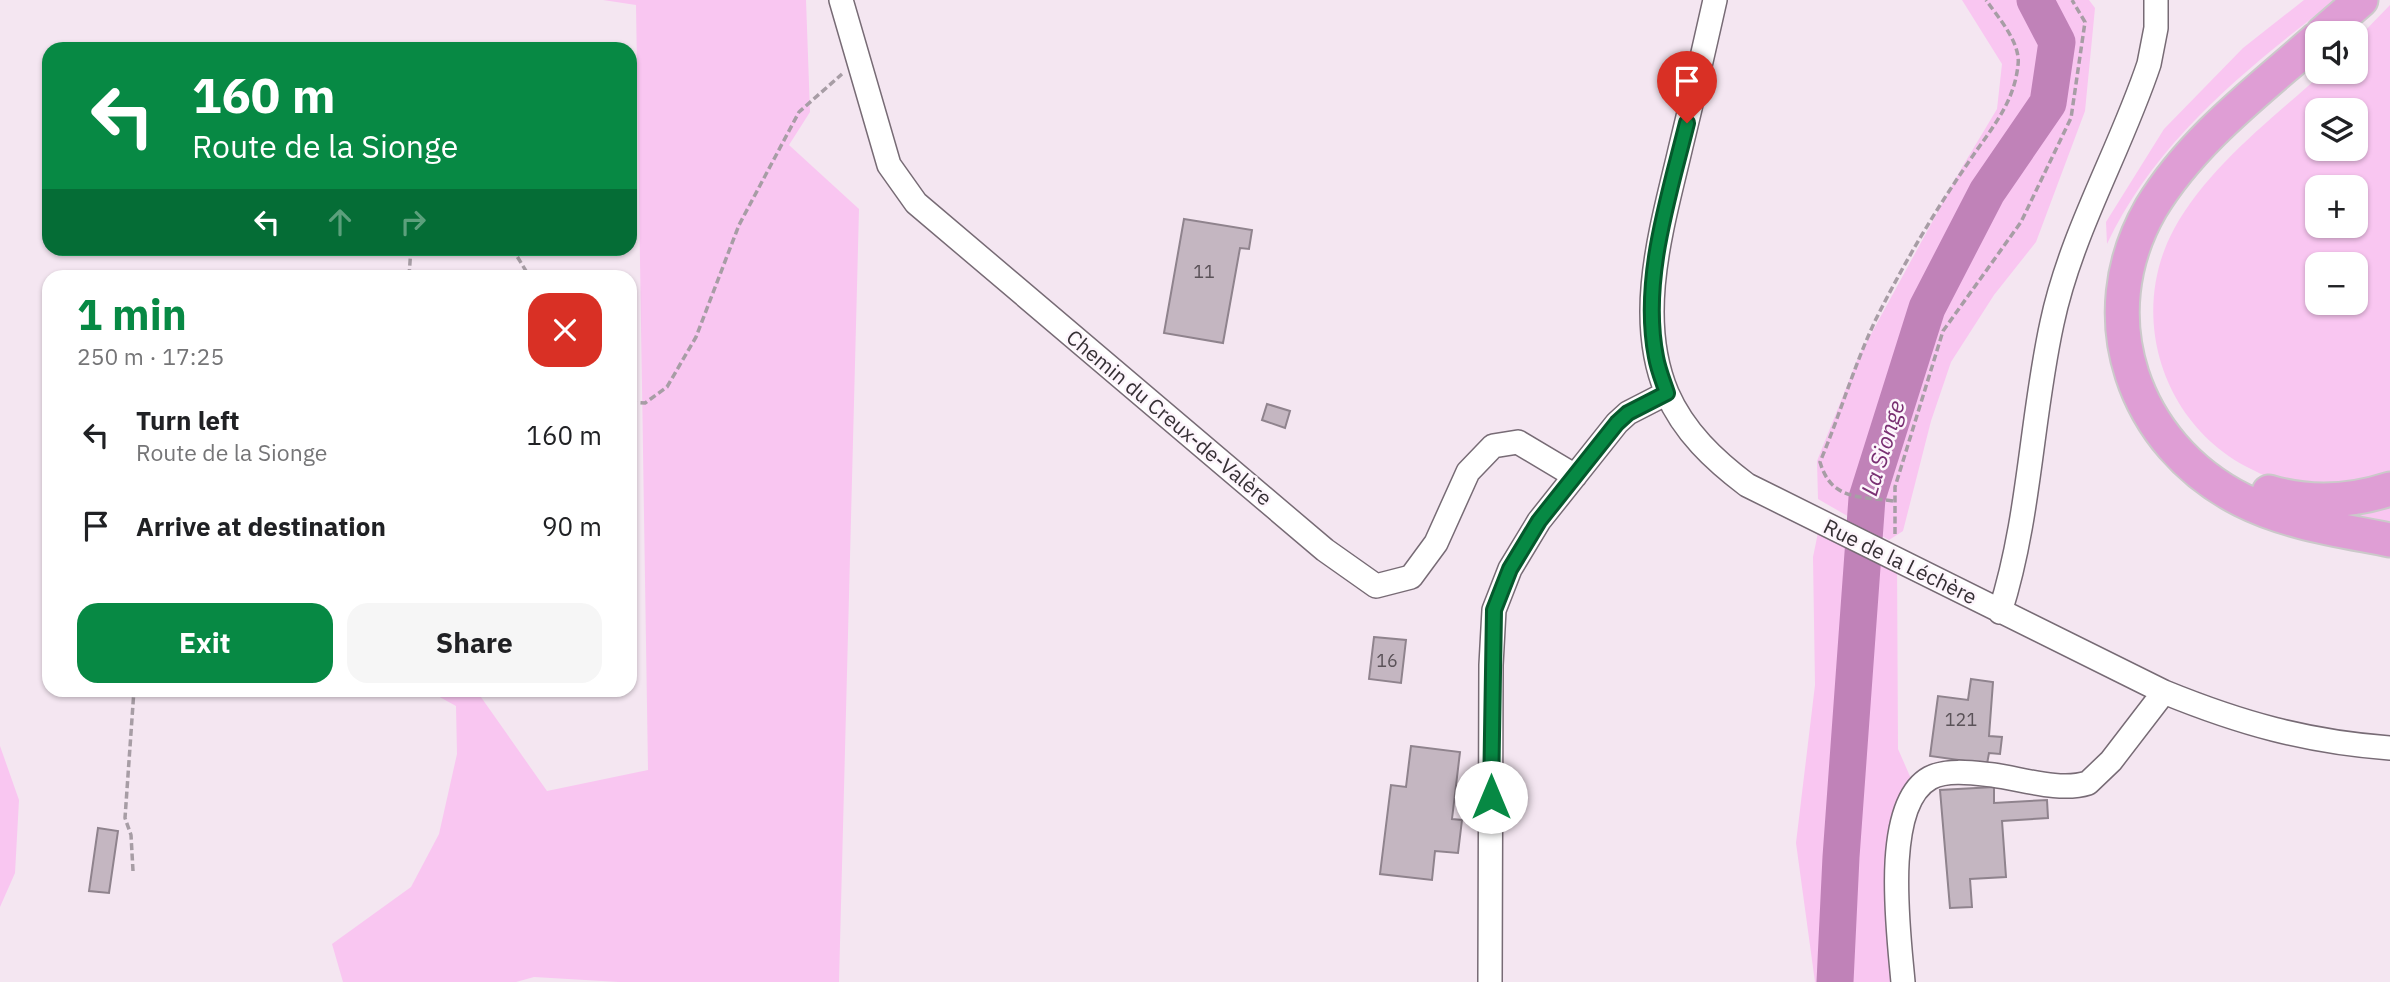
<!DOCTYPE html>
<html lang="en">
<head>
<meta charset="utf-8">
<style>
  body { margin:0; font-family:"IBM Plex Sans",sans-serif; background:#f6f6f6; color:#202124; height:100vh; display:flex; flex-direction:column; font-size:26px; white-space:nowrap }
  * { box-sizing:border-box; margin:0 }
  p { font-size:23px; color:#757577 }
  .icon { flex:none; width:38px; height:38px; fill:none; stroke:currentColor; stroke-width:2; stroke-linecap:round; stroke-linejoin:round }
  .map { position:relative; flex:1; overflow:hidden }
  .sheet { position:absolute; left:42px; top:270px; width:595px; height:427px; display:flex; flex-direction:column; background:#fff; border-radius:21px; box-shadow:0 2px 5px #0004 }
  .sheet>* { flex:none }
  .top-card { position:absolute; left:42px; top:42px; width:595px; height:214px; border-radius:21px; box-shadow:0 2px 5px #0004; background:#078944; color:#fff; overflow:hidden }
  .fabs { position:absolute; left:2305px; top:21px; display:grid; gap:14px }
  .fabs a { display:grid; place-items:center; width:63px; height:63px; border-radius:14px; background:#fff; box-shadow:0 2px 5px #0004; font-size:35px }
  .pin { position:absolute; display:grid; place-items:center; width:60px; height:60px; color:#fff; margin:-72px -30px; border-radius:50% 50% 50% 0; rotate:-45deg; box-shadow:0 0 7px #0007 }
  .pin .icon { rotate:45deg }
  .me { position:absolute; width:77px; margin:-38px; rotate:0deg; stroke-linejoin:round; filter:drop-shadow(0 0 5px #0008) }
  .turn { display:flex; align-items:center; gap:24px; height:147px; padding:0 35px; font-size:32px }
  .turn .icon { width:91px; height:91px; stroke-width:2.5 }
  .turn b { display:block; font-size:49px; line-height:60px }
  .lanes { display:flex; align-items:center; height:66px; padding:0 35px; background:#0003; justify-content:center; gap:35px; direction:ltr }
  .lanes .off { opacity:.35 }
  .round { display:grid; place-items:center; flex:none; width:74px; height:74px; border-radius:21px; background:#f6f6f6 }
  .head { display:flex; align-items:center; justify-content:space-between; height:119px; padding:0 35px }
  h1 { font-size:42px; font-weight:700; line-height:52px; color:#078944 }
  .primary-button { display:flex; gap:14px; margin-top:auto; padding:14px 35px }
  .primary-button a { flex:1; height:80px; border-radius:21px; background:#078944; color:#fff; font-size:28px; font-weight:700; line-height:80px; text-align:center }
  .primary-button a+a { background:#f6f6f6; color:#202124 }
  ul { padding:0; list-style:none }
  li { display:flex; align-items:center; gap:21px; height:91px; padding:0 35px }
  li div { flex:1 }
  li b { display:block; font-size:26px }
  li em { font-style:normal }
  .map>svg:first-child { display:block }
  .green { fill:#f9c6f1; fill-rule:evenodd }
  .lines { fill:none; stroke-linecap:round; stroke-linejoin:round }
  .river { stroke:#c082b8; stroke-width:37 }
  .building { fill:#c4b6c1; stroke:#8f838d; stroke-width:2 }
  .minor-casing { stroke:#776b75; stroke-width:26 }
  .highway-casing { stroke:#cbc9ca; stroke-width:37 }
  .path { stroke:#a79da5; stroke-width:3.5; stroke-dasharray:7 3.5; stroke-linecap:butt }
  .minor { stroke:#fff; stroke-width:23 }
  .highway { stroke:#df9ed5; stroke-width:33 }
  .route-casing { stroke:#05592c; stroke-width:18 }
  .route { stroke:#078944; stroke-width:12 }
  .labels { text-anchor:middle; stroke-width:5; stroke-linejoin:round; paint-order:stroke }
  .number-label { font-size:18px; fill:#5a5258 }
  .street-label { font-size:21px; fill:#363035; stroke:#fdf5fc }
  .water-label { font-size:23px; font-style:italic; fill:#792f72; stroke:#fdf5fc }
</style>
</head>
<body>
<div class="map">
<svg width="2390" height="982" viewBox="0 0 2390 982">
  <rect width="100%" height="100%" fill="#f4e6f1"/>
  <path class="green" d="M603,0H806L810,112L789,145L859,209L839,982H619L534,977L516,982H343L332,944L411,887L439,834L457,754L456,706L427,690H476L547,791L648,770L636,5Z
    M1962,0H2089L2095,8L2085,111L2036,242L1994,295L1951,362L1931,421L1903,531L1889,540L1818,499L1817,461L1858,358L1961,169L1997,109L2002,64Z
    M2304,0H2335C2246,69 2156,140 2107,244L2106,222L2164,129L2243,48Z
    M2390,5V476C2365,480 2336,489 2311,488C2291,487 2268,478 2251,469C2163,426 2127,316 2174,229C2209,166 2272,119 2324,72H2356V40ZM2317,110H2356V149H2317ZM2317,187H2356V226H2317ZM2317,264H2356V303H2317Z
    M2390,498V532L2297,505Z
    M1820,523L1897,560L1898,749L1916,790L1909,804L1903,982H1815L1796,843L1815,685L1813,557Z
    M0,746L19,800L15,873L0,907Z"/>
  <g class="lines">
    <path class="river" d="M1835,982L1841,857L1867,498L1927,308L1987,192L2048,103L2057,42L2035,0"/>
  </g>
  <path class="building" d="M1184,219L1252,230L1249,249L1240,248L1223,343L1164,333Z
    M1267,404L1290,411L1285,428L1262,420Z
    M1374,637L1406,640L1401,683L1369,679Z
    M1971,679L1993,682L1989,736L2002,737L2000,754L1989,753L1987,764L1930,756L1938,696L1968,700Z
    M1411,746L1460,752L1452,819L1462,820L1458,853L1435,851L1432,880L1380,874L1391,785L1406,787Z
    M1994,787V803L2047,800L2048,818L2002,821L2006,877L1970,879L1972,907L1950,908L1940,790Z
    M98,828L118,831L109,893L89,891Z"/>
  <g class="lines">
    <g class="minor-casing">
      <path id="minor" d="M841,0L889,165L916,203L1325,550L1376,586L1411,577L1436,543L1468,472L1493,446L1518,442L1575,476
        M1715,0C1704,49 1693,97 1681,146C1663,224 1634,315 1667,393C1684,432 1714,460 1747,485L2164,692C2240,723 2307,742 2390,748
        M2000,612C2030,518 2031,419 2052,323C2071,233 2120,151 2149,64L2156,28V0
        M1490,982L1491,665L1494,610L1510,569L1539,521L1617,423L1628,413L1667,393
        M1903,982C1899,935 1881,805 1930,778C1947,769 1974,773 1993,775C2022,779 2060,792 2088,783L2111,761L2164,692"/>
    </g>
    <g class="highway-casing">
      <path id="highway" d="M2323,33L2361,0
        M2317,39C2258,91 2192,140 2151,208C2088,317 2133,445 2242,500C2287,523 2340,530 2390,540
        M2269,492C2309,504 2350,502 2390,489"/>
    </g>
    <path class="path" d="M512,248L529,276
      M409,276L411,248
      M630,402L645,403L667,387L696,337L739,225L799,112L842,74
      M1893,501C1858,496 1831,500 1820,462C1840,415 1854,365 1876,319C1903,265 1934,212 1968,163C1989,131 2014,105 2018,65C2021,43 1998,17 1986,0
      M1895,534V487L1943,331L2021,222L2071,118L2085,22L2072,0
      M133,871L131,835L125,818L134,690"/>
    <use href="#minor" class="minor"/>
    <use href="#highway" class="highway"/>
  </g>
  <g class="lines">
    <g class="route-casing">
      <path id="route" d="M1491,797L1494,610L1510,569L1539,521L1617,423L1628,413L1667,393C1663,381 1658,369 1656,357C1641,280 1669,196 1687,123"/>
    </g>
    <use href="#route" class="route"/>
  </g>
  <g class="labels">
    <g class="number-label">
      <text x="1204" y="278">11</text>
      <text x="1387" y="667">16</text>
      <text x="1961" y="726">121</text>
    </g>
    <g class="street-label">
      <text transform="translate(1169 418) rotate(40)" y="7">Chemin du Creux-de-Valère</text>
      <text transform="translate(1900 562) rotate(26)" y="7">Rue de la Léchère</text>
    </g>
    <g class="water-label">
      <text transform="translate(1883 448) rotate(-73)" y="8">La Sionge</text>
    </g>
  </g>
</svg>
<div class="fabs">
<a><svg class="icon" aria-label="sound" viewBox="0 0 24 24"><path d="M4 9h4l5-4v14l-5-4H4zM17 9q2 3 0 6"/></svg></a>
<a><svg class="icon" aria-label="layers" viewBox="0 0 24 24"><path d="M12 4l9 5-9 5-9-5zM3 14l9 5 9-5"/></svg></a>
<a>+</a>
<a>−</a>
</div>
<div class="pin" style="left:1687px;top:123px;background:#d93025"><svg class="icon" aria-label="arrive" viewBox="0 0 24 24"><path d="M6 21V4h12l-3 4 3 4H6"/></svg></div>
<svg class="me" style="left:1491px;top:797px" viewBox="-20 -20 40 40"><circle r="19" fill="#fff"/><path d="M0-13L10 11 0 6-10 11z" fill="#078944"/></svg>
<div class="top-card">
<div class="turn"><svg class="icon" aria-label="left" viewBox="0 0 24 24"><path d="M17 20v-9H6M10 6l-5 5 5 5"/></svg><div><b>160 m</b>Route de la Sionge</div></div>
<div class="lanes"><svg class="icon" aria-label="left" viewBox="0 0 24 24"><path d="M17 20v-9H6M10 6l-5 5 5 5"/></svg><svg class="icon off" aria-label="ahead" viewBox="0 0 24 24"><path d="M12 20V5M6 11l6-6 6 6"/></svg><svg class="icon off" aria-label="right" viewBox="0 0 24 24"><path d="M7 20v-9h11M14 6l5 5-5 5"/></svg></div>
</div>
<section class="sheet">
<div class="head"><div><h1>1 min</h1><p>250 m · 17:25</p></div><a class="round" style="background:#d93025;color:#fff"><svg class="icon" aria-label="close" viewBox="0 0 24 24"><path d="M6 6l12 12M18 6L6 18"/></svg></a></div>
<ul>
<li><svg class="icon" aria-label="left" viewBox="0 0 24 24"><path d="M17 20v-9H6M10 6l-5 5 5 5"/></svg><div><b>Turn left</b><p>Route de la Sionge</p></div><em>160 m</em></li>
<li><svg class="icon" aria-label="arrive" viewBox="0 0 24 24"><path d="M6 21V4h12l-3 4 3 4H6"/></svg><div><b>Arrive at destination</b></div><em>90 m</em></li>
</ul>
<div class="primary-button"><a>Exit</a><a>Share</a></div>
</section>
</div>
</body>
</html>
